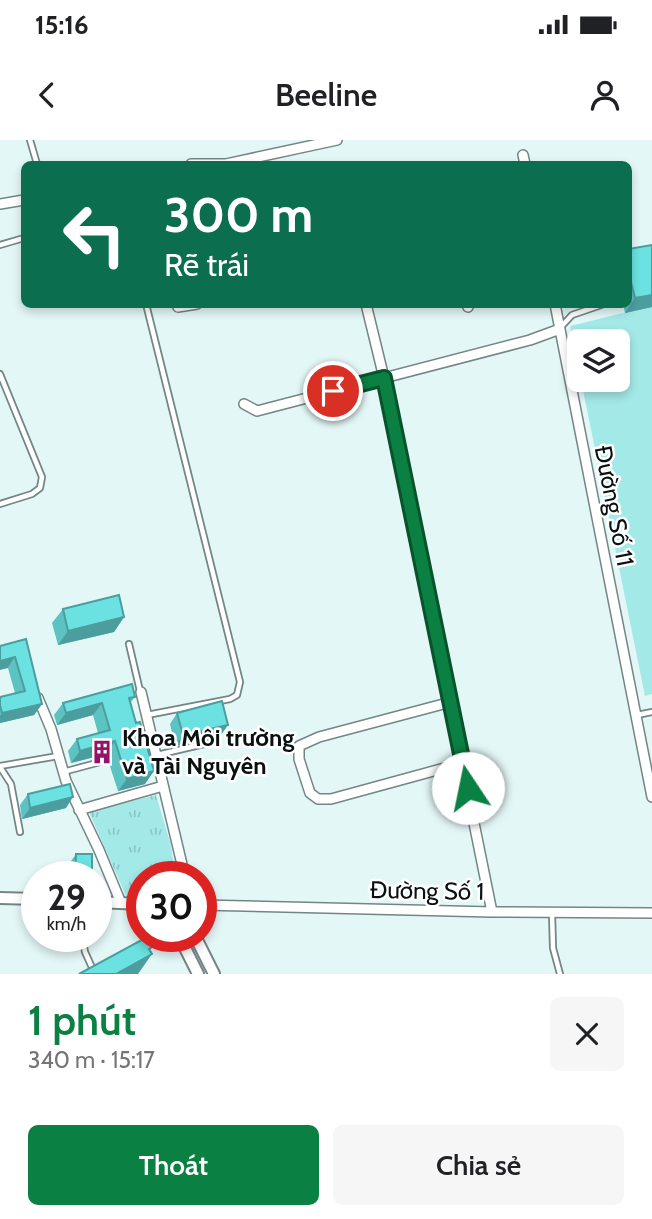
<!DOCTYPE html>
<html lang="vi">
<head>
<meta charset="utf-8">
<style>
  body { margin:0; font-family:Cabin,sans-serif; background:#f6f6f6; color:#202124; height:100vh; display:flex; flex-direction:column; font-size:26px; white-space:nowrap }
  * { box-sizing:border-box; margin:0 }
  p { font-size:23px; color:#757577 }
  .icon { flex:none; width:38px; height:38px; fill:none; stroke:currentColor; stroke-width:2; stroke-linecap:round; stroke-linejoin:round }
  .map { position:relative; height:834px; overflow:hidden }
  .panel { display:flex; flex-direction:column; background:#fff; flex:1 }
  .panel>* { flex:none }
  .top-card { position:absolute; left:21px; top:21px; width:611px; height:147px; border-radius:10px; box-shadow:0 4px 10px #0003; background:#0b6e4f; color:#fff; overflow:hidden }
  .tools { position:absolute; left:567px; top:189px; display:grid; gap:14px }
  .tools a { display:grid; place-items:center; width:63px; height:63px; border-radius:10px; background:#fff; box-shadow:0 4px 10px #0003; font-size:35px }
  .speed { position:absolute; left:21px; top:721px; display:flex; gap:14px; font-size:35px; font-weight:700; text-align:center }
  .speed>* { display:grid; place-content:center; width:91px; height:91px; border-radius:50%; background:#fff; box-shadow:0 4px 10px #0003; line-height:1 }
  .speed small { font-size:18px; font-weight:400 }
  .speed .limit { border:10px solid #d22; background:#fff; color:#111 }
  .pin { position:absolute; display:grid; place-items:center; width:60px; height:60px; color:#fff; margin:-30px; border:4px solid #fff; border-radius:50%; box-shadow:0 2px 7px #0007 }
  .me { position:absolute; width:77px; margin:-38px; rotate:349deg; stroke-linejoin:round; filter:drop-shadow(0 0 5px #0008) }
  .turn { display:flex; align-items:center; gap:24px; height:147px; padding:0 28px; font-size:32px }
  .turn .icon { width:91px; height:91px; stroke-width:2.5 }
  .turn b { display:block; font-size:49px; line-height:60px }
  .round { display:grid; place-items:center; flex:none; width:74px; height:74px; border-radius:10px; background:#f6f6f6 }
  .headline { display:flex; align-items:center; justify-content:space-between; height:119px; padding:0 28px }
  h1 { font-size:42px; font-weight:600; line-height:52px; color:#0b8043 }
  .button { display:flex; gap:14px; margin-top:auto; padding:14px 28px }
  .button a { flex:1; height:80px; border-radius:10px; background:#0b8043; color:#fff; font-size:28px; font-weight:600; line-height:80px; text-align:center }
  .button a+a { background:#f6f6f6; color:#202124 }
  .status { display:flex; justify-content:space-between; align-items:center; height:49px; padding:0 35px; background:#fff; direction:ltr }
  .status svg { height:19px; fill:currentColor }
  header { display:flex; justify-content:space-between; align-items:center; height:91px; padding:0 28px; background:#fff; font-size:32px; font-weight:600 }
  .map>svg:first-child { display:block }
  .green { fill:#a3e9e8 }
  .park { fill:url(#park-tufts) }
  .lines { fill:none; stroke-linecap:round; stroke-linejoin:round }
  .service-casing { stroke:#748585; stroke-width:8 }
  .minor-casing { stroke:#748585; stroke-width:12 }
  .tertiary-casing { stroke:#748585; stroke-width:14 }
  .service { stroke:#fff; stroke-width:4.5 }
  .minor { stroke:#fff; stroke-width:9 }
  .tertiary { stroke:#fff; stroke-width:10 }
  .wall { fill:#5dc2c2 }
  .shaded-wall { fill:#4c9e9e }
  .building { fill:#6ce1e1; stroke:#4c9e9e; stroke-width:2 }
  .route-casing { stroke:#07532c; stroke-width:18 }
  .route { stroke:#0b8043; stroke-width:12 }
  .labels { text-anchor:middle; stroke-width:5; stroke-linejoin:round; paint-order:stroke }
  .street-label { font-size:24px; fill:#0a1111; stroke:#fff }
  .poi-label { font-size:24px; font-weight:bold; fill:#0a1111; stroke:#fff; text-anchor:start }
</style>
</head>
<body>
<div class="status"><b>15:16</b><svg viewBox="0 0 49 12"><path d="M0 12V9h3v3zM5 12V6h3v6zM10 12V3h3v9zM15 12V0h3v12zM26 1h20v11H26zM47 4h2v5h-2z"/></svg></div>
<header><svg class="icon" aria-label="back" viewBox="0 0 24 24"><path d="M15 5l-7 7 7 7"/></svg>Beeline<svg class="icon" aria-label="person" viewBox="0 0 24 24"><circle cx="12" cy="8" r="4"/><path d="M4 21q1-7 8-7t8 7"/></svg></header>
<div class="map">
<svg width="652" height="834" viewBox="0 0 652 834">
  <defs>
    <pattern id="park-tufts" width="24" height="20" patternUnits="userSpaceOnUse" patternTransform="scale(1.75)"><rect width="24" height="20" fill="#a3e9e8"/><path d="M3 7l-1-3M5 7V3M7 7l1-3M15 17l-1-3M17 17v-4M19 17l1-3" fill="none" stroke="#8bc7c6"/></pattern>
  </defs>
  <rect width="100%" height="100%" fill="#e3f7f6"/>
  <path class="green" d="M652,166V554L645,556L581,240H618V201H579V230L570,186Z"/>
  <path class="park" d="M156,655L170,702L176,737H142V757L126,756L89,672Z"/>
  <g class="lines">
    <g class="service-casing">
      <path id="service" d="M30,0L37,24
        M0,105L24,98
        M146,164L240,542L237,555L230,559L147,575
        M560,188L572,175L604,164
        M0,234L42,337L40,348L32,354L0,364
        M129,504L140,551
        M637,575L652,572
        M157,615L217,601
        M0,626L58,616
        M0,627L11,644L20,692
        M63,632L104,621
        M552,773L553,808L560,834
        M82,796L85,812L94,832"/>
    </g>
    <g class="minor-casing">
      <path id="minor" d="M523,15L525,24
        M191,24H226L337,0
        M0,64L24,60
        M366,164L384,238L492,772
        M467,164L468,167
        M555,164L652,657
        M178,167L197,164
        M244,264L257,271L530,200L560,189
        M141,552L185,737
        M38,558L51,589L66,641L99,710L121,763
        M451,562L319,597L299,606V619L310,653L318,659H331L463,623
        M79,670L163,646
        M201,765L492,772L652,773"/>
    </g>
    <g class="tertiary-casing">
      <path id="tertiary" d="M0,758L37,759
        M96,762L142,764
        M179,796L198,834
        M195,796L214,834"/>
    </g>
    <use href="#service" class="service"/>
    <use href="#minor" class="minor"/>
    <use href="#tertiary" class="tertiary"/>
  </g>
  <path class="wall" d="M652,105V167L625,173L623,164H628V109Z
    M63,469L124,477L114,492L58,505L52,483Z
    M26,499L42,564L34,575L0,583V557L15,553L8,528Z
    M135,557L130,563L145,644L118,651L106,614L71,623L68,611L77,599L98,593L93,575L57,585L54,575L63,563Z
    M177,573L228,585L220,596L175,606L170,584Z
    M28,654L66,668L22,679L20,665Z
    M76,714L92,737H71V721Z"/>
  <path class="shaded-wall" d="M652,155V167L625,173L635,158Z
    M124,477L114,492L58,505L68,491Z
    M15,517L8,528L0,530V521Z
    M102,563L93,575L57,585L66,573Z
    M42,564L34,575L0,583V576L2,573Z
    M228,585L220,596L175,606L183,595Z
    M115,601L106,614L71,623L80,611Z
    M154,631L145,644L118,651L127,639Z
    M73,657L66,668L22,679L30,668Z
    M152,807L144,819L152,814L138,834H116Z"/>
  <path class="building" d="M652,105V155L635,158L628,130V109Z
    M119,455L124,477L68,491L63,469Z
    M26,499L42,564L2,573L0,565V557L25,551L15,517L0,521V506Z
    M132,544L135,557L129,558L136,583L140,582L154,631L127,639L115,601L80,611L77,599L110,590L102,563L66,573L63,563Z
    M222,561L228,585L183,595L177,573Z
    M70,644L73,657L30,668L28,654Z
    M76,714H92V737H75Z
    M147,797L152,807L149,809L152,814L116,834H79Z"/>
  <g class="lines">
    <g class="route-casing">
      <path id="route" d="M333,251L384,238L468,648"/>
    </g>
    <use href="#route" class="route"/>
  </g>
  <defs>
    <g id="building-bare" transform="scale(1.89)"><path d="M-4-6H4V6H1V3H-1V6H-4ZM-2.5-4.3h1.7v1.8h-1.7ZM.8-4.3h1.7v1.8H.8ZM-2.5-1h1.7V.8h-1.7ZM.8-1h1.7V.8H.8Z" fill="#94126b" stroke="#fff" stroke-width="2.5" paint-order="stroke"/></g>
  </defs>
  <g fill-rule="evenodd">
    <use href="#building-bare" x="102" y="612"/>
  </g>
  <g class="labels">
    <g class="street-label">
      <text transform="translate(614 366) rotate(79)" y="8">Đường Số 11</text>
      <text transform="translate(427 751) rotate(1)" y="8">Đường Số 1</text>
    </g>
    <g class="poi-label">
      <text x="122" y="606">Khoa Môi trường<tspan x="122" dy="28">và Tài Nguyên</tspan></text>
    </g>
  </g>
</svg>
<div class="tools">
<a><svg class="icon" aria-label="layers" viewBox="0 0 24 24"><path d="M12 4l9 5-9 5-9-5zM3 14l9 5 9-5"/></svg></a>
</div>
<div class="speed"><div>29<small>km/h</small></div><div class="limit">30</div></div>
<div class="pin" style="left:333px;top:251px;background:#d93025"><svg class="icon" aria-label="arrive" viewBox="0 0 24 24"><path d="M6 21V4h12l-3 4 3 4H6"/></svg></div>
<svg class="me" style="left:468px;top:648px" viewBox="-20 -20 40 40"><circle r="19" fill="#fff"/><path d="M0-13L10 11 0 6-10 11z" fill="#0b8043"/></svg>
<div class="top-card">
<div class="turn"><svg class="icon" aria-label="left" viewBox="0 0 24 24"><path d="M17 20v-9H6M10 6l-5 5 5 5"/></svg><div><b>300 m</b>Rẽ trái</div></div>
</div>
</div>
<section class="panel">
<div class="headline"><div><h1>1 phút</h1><p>340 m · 15:17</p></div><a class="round"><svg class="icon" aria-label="close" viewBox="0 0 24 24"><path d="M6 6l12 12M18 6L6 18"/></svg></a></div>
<div class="button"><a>Thoát</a><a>Chia sẻ</a></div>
</section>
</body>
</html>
